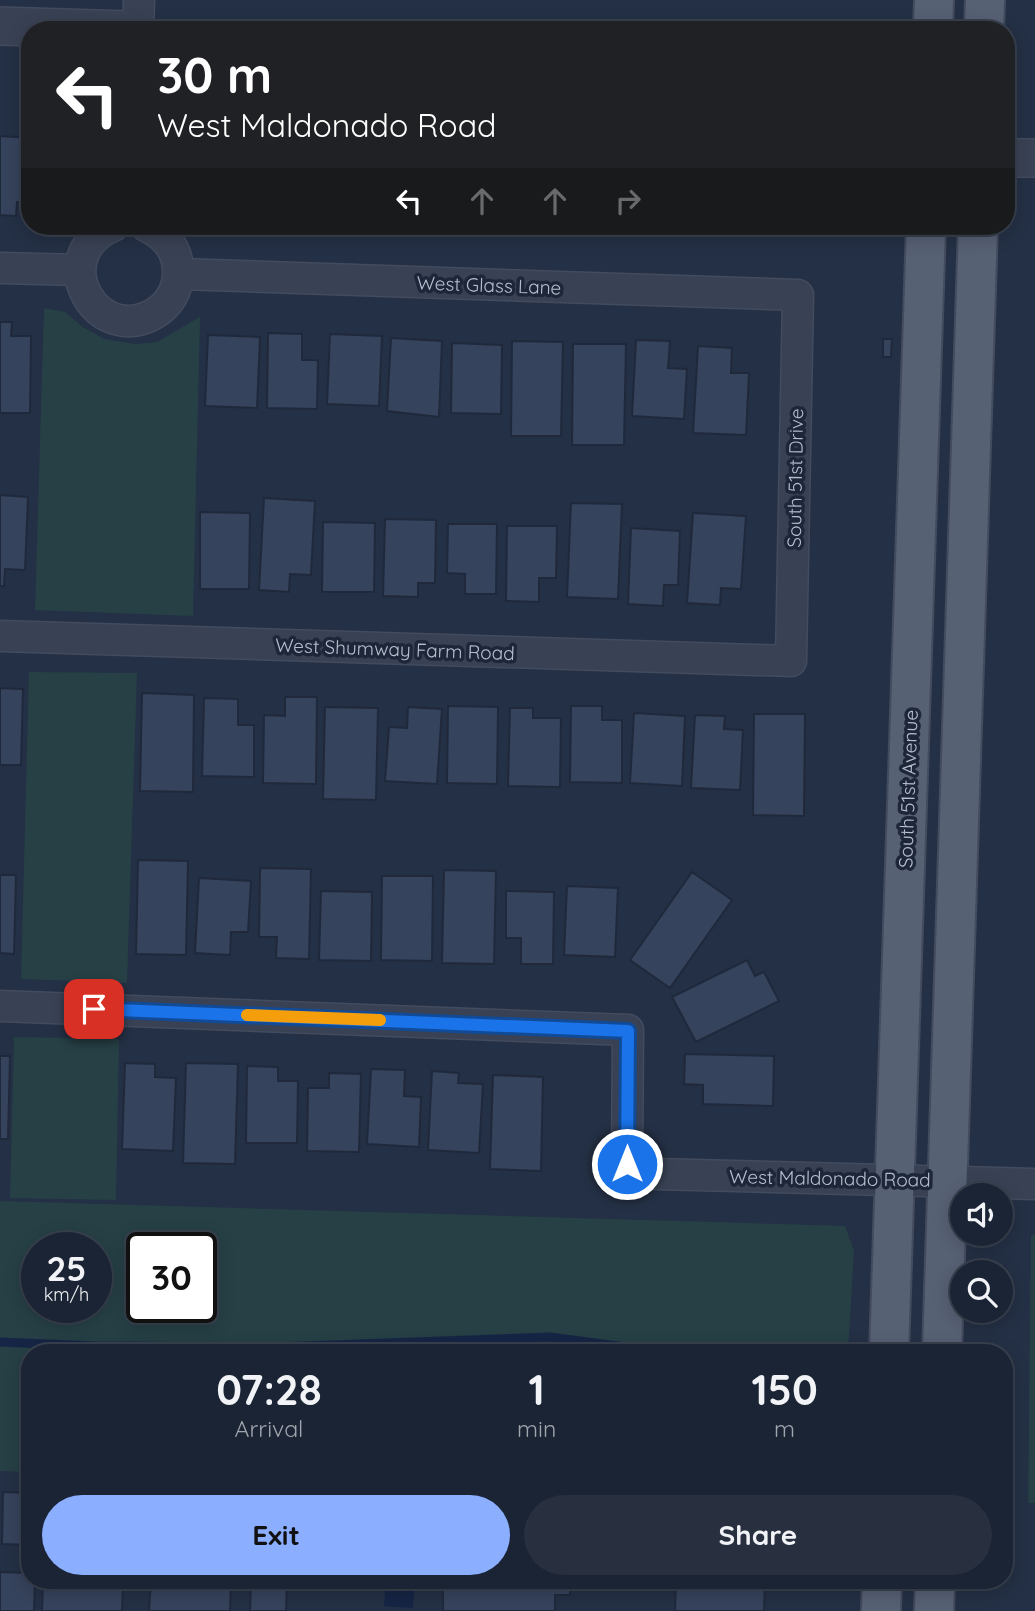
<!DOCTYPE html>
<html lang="en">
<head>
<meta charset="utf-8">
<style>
  body { margin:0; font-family:Quicksand,sans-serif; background:#283040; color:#f1f3f6; height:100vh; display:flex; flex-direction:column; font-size:26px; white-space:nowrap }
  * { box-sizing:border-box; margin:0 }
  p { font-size:23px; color:#a0a4ac }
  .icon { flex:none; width:38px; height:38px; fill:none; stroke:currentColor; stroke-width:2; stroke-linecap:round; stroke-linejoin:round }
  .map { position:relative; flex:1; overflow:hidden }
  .details { position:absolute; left:21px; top:1344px; width:992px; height:245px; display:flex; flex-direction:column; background:#1b2434; border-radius:28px; box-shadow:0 4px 18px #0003,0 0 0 2px #39414f }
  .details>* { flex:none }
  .top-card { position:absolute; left:21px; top:21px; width:994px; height:214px; border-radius:28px; box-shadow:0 4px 18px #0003,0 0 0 2px #39414f; background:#202124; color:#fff; overflow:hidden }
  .buttons { position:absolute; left:950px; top:1183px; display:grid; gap:14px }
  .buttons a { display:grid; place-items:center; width:63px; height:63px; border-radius:50%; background:#1b2434; box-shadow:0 4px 18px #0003,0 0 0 2px #39414f; font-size:35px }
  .speed { position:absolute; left:21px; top:1232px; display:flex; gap:14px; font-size:35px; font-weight:700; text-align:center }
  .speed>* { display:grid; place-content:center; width:91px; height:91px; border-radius:50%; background:#1b2434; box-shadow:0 4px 18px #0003,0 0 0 2px #39414f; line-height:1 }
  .speed small { font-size:18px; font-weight:400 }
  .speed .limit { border:4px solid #111; border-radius:10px; background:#fff; color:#111 }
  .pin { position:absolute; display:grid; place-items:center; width:60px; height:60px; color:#fff; margin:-30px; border-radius:14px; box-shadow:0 4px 10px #0006 }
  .me { position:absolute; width:77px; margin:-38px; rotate:0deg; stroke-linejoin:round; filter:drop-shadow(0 0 5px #0008) }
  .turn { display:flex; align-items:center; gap:24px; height:147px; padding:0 21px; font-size:32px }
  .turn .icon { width:91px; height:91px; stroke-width:2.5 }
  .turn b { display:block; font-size:49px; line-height:60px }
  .lanes { display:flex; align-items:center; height:66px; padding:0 21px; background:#0003; justify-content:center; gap:35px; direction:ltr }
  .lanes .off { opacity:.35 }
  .eta { display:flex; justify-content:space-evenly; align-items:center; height:119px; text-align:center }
  .eta b { font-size:42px; font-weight:700; line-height:49px }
  .primary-button { display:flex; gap:14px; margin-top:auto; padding:14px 21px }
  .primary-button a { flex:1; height:80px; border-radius:42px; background:#8baeff; color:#111; font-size:28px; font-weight:700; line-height:80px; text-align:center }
  .primary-button a+a { background:#283040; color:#f1f3f6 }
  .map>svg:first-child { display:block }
  .green { fill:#264046; fill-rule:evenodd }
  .water { fill:#162545 }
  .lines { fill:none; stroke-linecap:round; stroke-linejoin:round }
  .stream { stroke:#162545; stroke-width:9 }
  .building { fill:#36435c; stroke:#20293c; stroke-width:2 }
  .minor-casing { stroke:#434b5e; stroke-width:33 }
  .tertiary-casing { stroke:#434b5e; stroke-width:40 }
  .primary-casing { stroke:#434b5e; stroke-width:42 }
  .minor { stroke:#394254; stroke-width:30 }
  .tertiary { stroke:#394254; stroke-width:37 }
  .primary { stroke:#576174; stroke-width:38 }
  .route-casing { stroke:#114b97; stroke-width:18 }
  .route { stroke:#1a73e8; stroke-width:12 }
  .slow { stroke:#f59e0b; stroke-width:12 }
  .labels { text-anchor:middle; stroke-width:7; stroke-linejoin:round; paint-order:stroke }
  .street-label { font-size:19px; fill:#b7bece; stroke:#1e273a }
</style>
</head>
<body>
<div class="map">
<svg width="1035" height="1611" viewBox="0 0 1035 1611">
  <rect width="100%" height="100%" fill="#243045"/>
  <path class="green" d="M44,308L65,312L84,328L105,339L135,344L157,342L200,317L193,616L35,610Z
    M29,672L137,673L127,983L21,979Z
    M14,1037L119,1039L116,1200L10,1198Z
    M0,1201L845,1226L854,1251L848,1353H30V1472L0,1471ZM37,1248H96V1307H37ZM142,1248H201V1307H142Z
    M1031,1235H1035V1503H1028Z"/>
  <path class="water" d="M386,1580H415L413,1608L384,1606Z"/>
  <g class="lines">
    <path class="stream" d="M0,1342L95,1346L276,1347L550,1337L670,1353"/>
  </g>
  <path class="building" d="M0,136L30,138V203L17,202L16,216L0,215Z
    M0,322H12L11,336H31L30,413H0Z
    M268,333L302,334V360H318L317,409L267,408Z
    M330,334L382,336L379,406L327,404Z
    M208,335L260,337L257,408L205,406Z
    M391,338L442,341L439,417L387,411Z
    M883,339H892L891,357H883Z
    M636,340L670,341L668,368L687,369L684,419L632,416Z
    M512,341L563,342L561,436H511Z
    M452,343L502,345L501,414L451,413Z
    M573,344H626L624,445H572Z
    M698,346L732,348L731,373H749L746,435L693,433Z
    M0,495L28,497L25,570L5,569L4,586H0Z
    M264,498L315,501L311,575L290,574L289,592L259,590Z
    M571,503L622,504L618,599L567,597Z
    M200,512L250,513L249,589H200Z
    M693,513L746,516L741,589L721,588L720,605L687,603Z
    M385,519L436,520L435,583H418V597L383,596Z
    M323,522L375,523L374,592H322Z
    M448,524H497L496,594H465V574L447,573Z
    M507,526H557L556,578H539V602L506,601Z
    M631,528L680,531L678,585H664L663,606L628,604Z
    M0,688L23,689L21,765H0Z
    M142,693L194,695L193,792L140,791Z
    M285,697H317L316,784L263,783L264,715L285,716Z
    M204,698L238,699V725H254V777L202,776Z
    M448,706L498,707L497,784L447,783Z
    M571,706H602V720H622V783L570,782Z
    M325,707L378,708L376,800L323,799Z
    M408,707L442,709L437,784L385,781L389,727L407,728Z
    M510,708H533V718H561L560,787L508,786Z
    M634,713L685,716L682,786L630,783Z
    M754,714H805L804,816L753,815Z
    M695,715L725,716L724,729L743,730L740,790L691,788Z
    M138,860L188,861L186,955L136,954Z
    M260,868L311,869L309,959L276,958L277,937H259Z
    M444,870L496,871L494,964L442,963Z
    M692,872L732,900L670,988L630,960Z
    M0,875H16L14,954L0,953Z
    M382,876H433L432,961L381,960Z
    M199,878L251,881L248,932H231L230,955L195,953Z
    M567,886L618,888L615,957L564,955Z
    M321,891L372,892L371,961L319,960Z
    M506,891L554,892L553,964H521V938H506Z
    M747,960L755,976L764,972L779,1001L696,1042L672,997Z
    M685,1054L774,1056L773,1106L703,1104V1085L684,1084Z
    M0,1056H10L8,1139H0Z
    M125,1063L155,1064V1077L176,1078L173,1151L122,1149Z
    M186,1063L238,1064L235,1164L183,1163Z
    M247,1066L278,1067V1081H298L297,1143H246Z
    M371,1069L405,1070L404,1096L421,1097L419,1147L367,1144Z
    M432,1071L459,1073L458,1083L483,1084L479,1153L428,1150Z
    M329,1073L361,1074L359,1152L307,1151L308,1088H329Z
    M493,1075L543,1077L541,1171L490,1169Z
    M3,1492L30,1493V1545L2,1544Z
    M0,1572L30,1573V1580H35L34,1611H0Z
    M43,1580H123L122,1611H42Z
    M151,1580L231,1582L230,1611H149Z
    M251,1580H287L286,1611H250Z
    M571,1580L570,1595H555V1611H443V1581Z
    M676,1580H765L764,1611H675Z"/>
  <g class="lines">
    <g class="minor-casing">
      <path id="minor" d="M138,30L139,0
        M113,226C42,257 100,355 161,309C172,300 179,285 178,271C178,249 165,235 146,226
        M0,268L80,270
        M0,636L791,661L798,295L179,274
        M0,1006L628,1030L627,1164L655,1174L1035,1184"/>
    </g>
    <g class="tertiary-casing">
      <path id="tertiary" d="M0,26L130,30
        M1006,158H1035"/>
    </g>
    <g class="primary-casing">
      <path id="primary" d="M933,30L934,0
        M984,30L985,0
        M889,1353L926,226
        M942,1353L978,226
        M881,1611L882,1580
        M934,1611L935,1580"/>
    </g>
    <use href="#minor" class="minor"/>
    <use href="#tertiary" class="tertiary"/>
    <use href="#primary" class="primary"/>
  </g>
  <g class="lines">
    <g class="route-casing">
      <path id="route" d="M94,1009L628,1031L627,1164"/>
    </g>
    <use href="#route" class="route"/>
    <path class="slow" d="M247,1015L380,1020"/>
  </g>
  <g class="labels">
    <g class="street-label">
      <text transform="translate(489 285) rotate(2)" y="7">West Glass Lane</text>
      <text transform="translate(795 478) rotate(-89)" y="7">South 51st Drive</text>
      <text transform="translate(395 649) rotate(2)" y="7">West Shumway Farm Road</text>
      <text transform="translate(908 789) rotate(-88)" y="7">South 51st Avenue</text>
      <text transform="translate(830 1178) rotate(1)" y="7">West Maldonado Road</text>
    </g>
  </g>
</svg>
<div class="buttons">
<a><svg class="icon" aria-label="sound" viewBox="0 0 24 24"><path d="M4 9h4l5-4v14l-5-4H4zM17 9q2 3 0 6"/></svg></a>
<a><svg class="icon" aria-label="search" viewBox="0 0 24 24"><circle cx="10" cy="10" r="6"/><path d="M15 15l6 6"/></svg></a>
</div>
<div class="speed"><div>25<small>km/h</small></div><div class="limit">30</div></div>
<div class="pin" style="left:94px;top:1009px;background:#d93025"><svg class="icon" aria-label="arrive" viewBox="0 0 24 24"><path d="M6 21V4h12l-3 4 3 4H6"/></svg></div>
<svg class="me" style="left:627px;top:1164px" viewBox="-20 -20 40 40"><circle r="17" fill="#1a73e8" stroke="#fff" stroke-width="3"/><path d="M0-11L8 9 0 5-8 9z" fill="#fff"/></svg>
<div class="top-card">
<div class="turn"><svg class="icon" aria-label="left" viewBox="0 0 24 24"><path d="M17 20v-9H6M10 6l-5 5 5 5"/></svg><div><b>30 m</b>West Maldonado Road</div></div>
<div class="lanes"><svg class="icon" aria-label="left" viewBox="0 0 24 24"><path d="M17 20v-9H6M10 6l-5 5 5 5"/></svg><svg class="icon off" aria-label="ahead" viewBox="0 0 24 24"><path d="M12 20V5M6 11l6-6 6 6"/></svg><svg class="icon off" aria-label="ahead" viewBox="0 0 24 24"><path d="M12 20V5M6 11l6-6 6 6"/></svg><svg class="icon off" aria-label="right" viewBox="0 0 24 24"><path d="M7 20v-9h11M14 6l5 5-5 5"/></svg></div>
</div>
<section class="details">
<div class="eta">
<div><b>07:28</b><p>Arrival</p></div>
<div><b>1</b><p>min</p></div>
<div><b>150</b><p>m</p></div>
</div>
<div class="primary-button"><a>Exit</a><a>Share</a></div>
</section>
</div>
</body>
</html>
